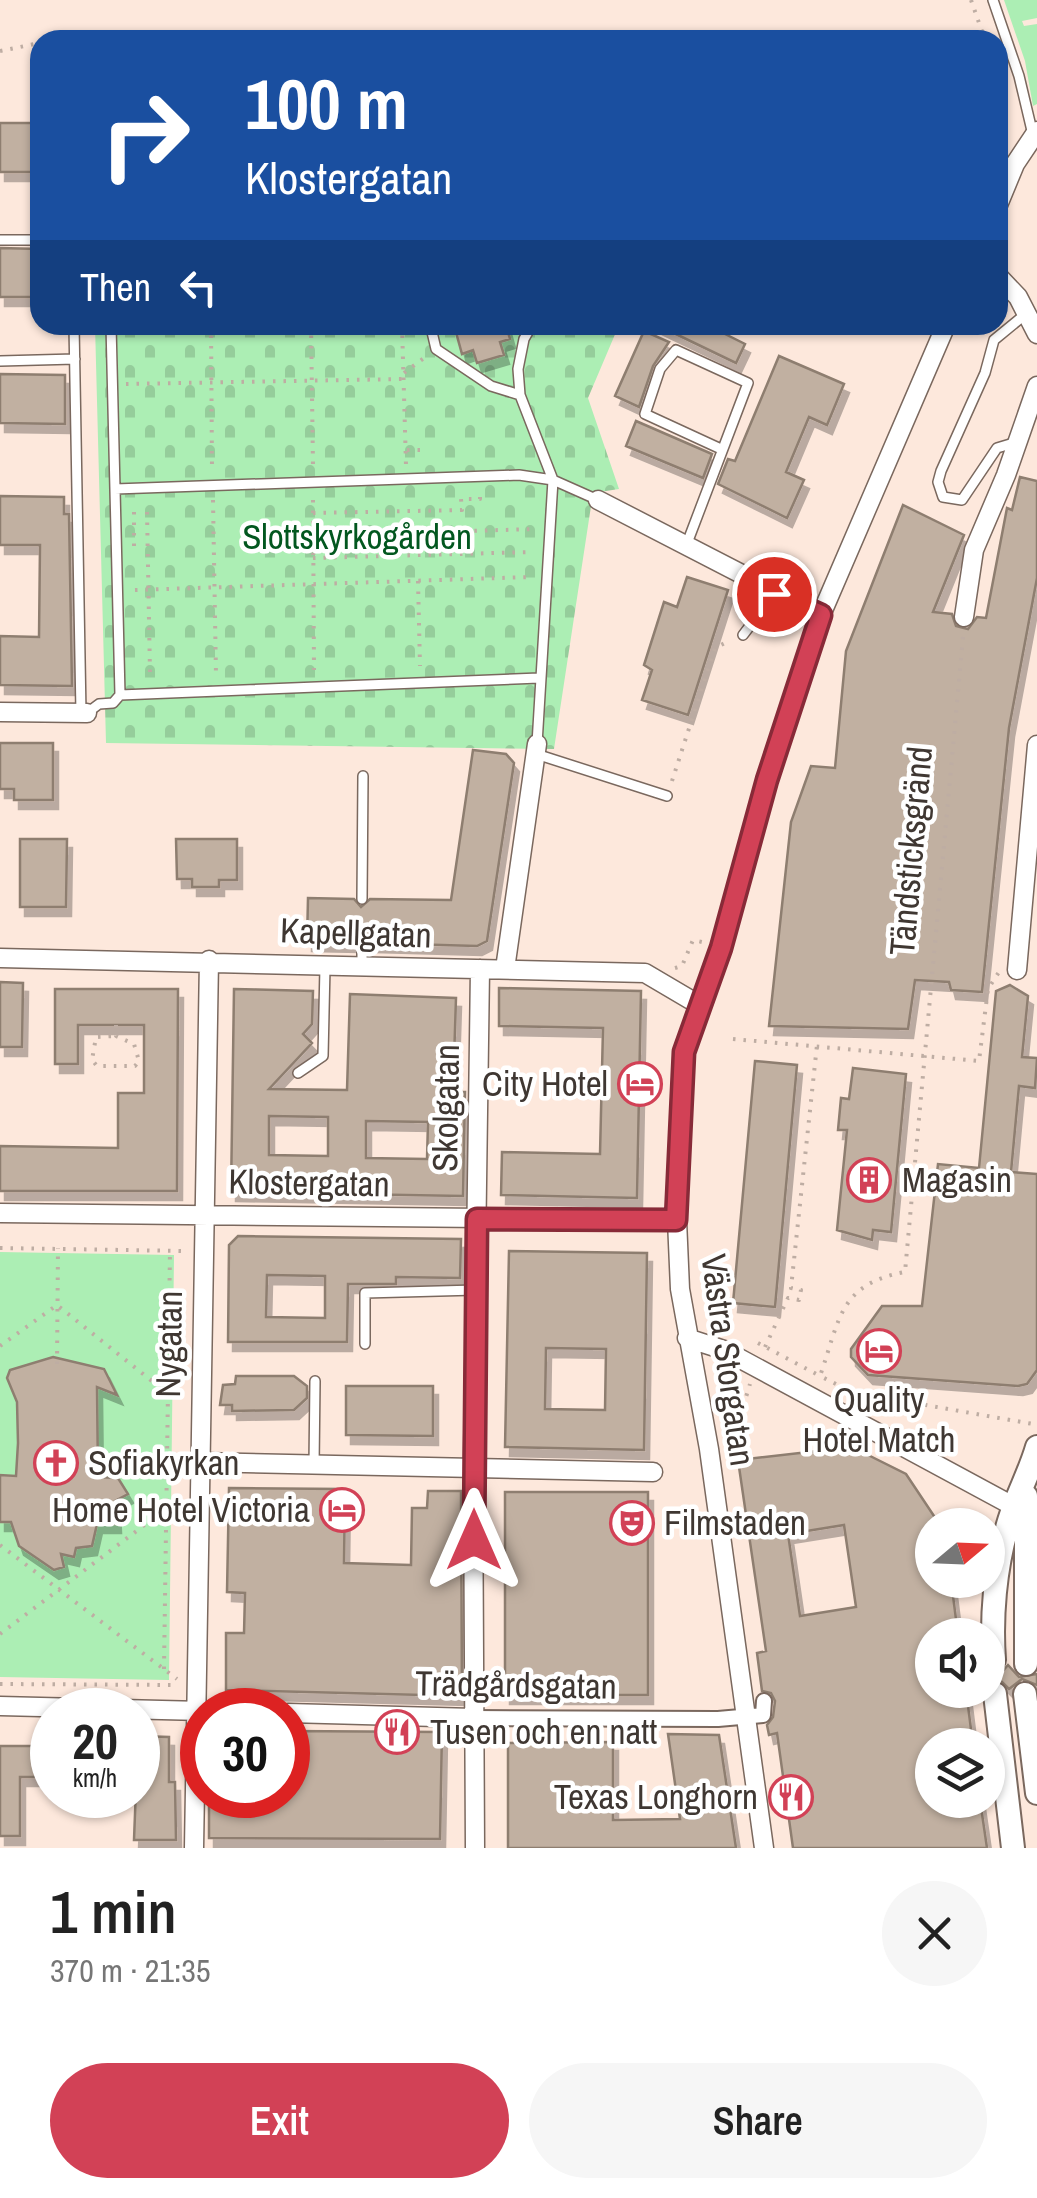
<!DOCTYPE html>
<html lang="en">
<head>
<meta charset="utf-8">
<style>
  body { margin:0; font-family:"Archivo Narrow",sans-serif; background:#f6f6f6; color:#222; height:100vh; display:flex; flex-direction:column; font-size:38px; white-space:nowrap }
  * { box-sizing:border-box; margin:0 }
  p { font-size:32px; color:#767676 }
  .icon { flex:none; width:55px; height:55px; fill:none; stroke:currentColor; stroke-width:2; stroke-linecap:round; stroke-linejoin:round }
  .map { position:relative; height:1848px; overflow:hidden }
  .details { display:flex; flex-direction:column; background:#fff; flex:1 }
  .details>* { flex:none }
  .guide { position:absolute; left:30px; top:30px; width:978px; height:305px; border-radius:30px; box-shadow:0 2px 8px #0004; background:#1a4fa0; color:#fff; overflow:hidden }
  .needle { width:65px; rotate:71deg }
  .buttons { position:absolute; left:915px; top:1508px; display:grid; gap:20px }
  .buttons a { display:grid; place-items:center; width:90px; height:90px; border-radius:50%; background:#fff; box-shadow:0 2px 8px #0004; font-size:50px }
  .speed { position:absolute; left:30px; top:1688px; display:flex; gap:20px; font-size:50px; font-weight:700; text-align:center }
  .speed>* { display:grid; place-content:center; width:130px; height:130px; border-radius:50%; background:#fff; box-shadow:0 2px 8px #0004; line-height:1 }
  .speed small { font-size:25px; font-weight:400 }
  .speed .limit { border:15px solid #d22; background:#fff; color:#111 }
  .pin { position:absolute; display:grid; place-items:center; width:85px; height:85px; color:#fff; margin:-42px; border:5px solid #fff; border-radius:50%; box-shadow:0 2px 10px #0007 }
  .me { position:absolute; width:110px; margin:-55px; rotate:0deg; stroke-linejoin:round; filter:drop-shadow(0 0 8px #0008) }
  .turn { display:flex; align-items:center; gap:35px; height:210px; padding:0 50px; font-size:45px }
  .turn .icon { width:130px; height:130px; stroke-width:2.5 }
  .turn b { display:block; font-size:70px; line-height:85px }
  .then { display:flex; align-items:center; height:95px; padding:0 50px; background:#0003; gap:20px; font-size:38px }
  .round { display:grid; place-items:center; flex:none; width:105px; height:105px; border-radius:52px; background:#f6f6f6 }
  .headline { display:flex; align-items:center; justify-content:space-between; height:170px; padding:0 50px }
  h1 { font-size:60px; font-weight:600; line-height:75px }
  .button { display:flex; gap:20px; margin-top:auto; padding:20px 50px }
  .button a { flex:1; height:115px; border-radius:60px; background:#d24156; color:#fff; font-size:40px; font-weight:600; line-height:115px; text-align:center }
  .button a+a { background:#f6f6f6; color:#222 }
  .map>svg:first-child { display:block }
  .green { fill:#aceeb4 }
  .cemetery { fill:url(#cemetery-stones) }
  .building { fill:#c1b0a1; stroke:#8e7e70; stroke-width:2.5; fill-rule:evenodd; filter:url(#shadow) }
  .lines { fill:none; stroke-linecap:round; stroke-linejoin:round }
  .service-casing { stroke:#7a685e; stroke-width:12 }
  .pedestrian-casing { stroke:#7a685e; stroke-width:18 }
  .minor-casing { stroke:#7a685e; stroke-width:21 }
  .tertiary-casing { stroke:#7a685e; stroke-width:26 }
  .path { stroke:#beada3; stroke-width:4; stroke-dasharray:2.5 8; stroke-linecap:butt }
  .service { stroke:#fff; stroke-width:9 }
  .pedestrian { stroke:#fff; stroke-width:14 }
  .minor { stroke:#fff; stroke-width:18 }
  .tertiary { stroke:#fff; stroke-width:22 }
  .route-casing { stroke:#882a38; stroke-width:25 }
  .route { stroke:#d24156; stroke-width:18 }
  .labels { text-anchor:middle; stroke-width:9; stroke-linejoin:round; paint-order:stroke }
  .park-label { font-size:35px; fill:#02571f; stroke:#fff }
  .street-label { font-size:35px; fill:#3f3732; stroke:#fff }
  .poi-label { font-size:35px; fill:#3f3732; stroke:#fff; text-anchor:start }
</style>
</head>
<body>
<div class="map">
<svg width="1037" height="1848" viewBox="0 0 1037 1848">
  <defs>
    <pattern id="cemetery-stones" width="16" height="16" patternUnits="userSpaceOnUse" patternTransform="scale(2.5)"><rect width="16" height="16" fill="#aceeb4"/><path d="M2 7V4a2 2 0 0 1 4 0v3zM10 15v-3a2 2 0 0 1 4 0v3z" fill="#95cd9b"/></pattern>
    <filter id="shadow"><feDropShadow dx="5" dy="9" stdDeviation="0" flood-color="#0004"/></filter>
  </defs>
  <rect width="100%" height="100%" fill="#fde8dc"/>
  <path class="green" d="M1004,0H1037V18L1022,21L1024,26L1037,24V104L1033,106L1025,61Z
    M0,1252L174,1255L169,1680L0,1677Z"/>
  <path class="cemetery" d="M95,325H619L588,398L619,489L593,493L554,749L106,743Z"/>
  <path class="building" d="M0,123H40V172H0Z
    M0,248L40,249V297H0Z
    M454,325H506L510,339L500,342L504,355L477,363L473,350L462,354Z
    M657,325H707L745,344L736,363Z
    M644,331L669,342L653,366L639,407L615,396Z
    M779,356L844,384L827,425L809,417L786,472L804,480L787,518L718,484L728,459L735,461Z
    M0,374L65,375V424L0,423Z
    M636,421L712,454L703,478L626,446Z
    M1020,477L1037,481V578L1009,728L982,992L951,990L949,982L915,980L908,1029L769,1026L791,822L811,766L835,768L846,651L903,505L964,535L933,612L952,614L956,626L968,629L977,617L986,618L1007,508L1012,510Z
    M0,496L64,497V514H69L72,686L0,685V636L39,637L40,545H0Z
    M687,577L728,590L688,715L642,700L652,670L644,665L664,602L677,607Z
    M0,743H53V800H14V789H0Z
    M473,750L506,754L514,763L487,941L477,946L370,943L361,935L354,943L307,942L308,898L354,899L361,907L370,899L451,900Z
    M20,839H67L66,907H20Z
    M176,839H237V880H219V887H192V879H177Z
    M0,982L23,983L22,1047H0Z
    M1010,985L1028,996L1022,1057L1037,1058L1035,1088L1019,1086L1011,1172L1037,1174V1370L1027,1384L1018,1386L868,1375L851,1357V1349L882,1306H922L938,1164L979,1168L996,991Z
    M499,988L641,991L637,1198L501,1195L502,1152L600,1154L603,1028L499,1026Z
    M55,989H178L177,1191H0V1146L118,1148V1093H144V1025H78V1064H55Z
    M234,989L313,991L312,1024L303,1034L312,1043L269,1089L347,1090L350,994L456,998L453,1092H465L463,1196L231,1192ZM269,1116L328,1117V1156L269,1155ZM366,1121L428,1122L427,1159L366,1158Z
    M755,1061L797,1065L775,1307L733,1303Z
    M853,1068L906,1074L891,1232L873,1230L872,1240L837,1230L847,1130H838L841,1098L849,1099Z
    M238,1236L461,1239L460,1278L396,1277V1284H348L347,1342H228L229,1245ZM267,1275L325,1276V1318L266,1317Z
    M509,1251L647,1253L644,1450L505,1447ZM546,1348L606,1349L605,1410L545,1409Z
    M53,1357L104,1369L117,1395L97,1387L98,1477L118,1478L128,1494L115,1501L116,1524H97L92,1546L76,1548L74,1557L61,1554L64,1567L54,1570L19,1546L11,1522H0V1475L16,1476L18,1443L17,1402L7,1378L10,1370Z
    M236,1376H294L307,1386V1398L294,1410L232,1411V1405H220L223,1385L235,1384Z
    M346,1386H433V1436L346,1435Z
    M852,1447L906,1474L940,1525H932V1580H951L958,1635H932V1690H966L973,1745H932V1800H980L987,1848H793L777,1733L769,1735L767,1725L773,1717L775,1701L771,1693L762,1691L757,1653L766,1651L738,1460ZM844,1525L856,1607L800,1616L788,1534Z
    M229,1488L345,1489L344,1563L411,1565L412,1508H427L428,1491H461L462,1696L226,1690V1633H244L245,1593L227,1592Z
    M505,1492H648V1695H505Z
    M1008,1665L1019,1677L1037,1674V1685L1022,1679L1009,1689L1000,1680L988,1681V1673H1001Z
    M288,1731L442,1732L440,1839L209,1838V1795H288Z
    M668,1734L719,1735L736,1848H508V1743L613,1742V1820L680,1819Z
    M138,1736L169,1737V1782H175L176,1840H134Z
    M0,1746H52V1777H20V1836H0Z"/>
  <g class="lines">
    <g class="service-casing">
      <path id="service" d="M993,0L1019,76L1033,135
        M0,240H40
        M74,325L81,713
        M111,325L120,695
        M435,325L432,332L436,349L491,386L520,395
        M532,325L524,339L518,369L520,395L553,480L537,744
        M0,361L75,359
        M1017,442L997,448L962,500L943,497L938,482L941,471L985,373L994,340L1027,313
        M115,489L519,475L553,480L598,500
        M686,546L748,383L676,350L660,369L645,414L721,449
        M743,635L774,594
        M87,713L99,704L113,703L120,695L539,678
        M536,754L667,796
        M362,899L363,776
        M362,965V943
        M298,1073L323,1056L325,967
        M365,1344V1293L476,1290
        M314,1465L315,1381"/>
    </g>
    <g class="pedestrian-casing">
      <path id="pedestrian" d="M474,1718L718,1719L763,1715L764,1701"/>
    </g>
    <g class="minor-casing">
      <path id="minor" d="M998,205L1015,164L1037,131
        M998,276L1018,297L1037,334
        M598,500L821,615
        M964,617L974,550L1006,475L1037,386
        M0,712L87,713
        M0,958L645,973L701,1006
        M505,969L537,744
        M1017,970L1037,745
        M0,1213L677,1220
        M687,1338L724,1350L1015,1507L1022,1516
        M200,1462L653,1472
        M0,1706L202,1711
        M288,1713L474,1718
        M194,1848L209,960
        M475,1848L473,1469L480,969
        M764,1848L709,1449L680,1289L677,1220L684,1052L721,947L767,780L821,615L946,325"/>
    </g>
    <g class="tertiary-casing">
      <path id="tertiary" d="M1026,1496V1664
        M994,1660C991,1617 995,1569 1007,1528C1014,1500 1029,1475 1037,1447
        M995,1694L1013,1848
        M1025,1694L1037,1793"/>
    </g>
    <path class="path" d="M971,0L985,40
      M60,40H302
      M0,51L40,43
      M211,325L212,470
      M311,325L313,465
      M402,325L406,465
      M404,373L424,358
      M126,384L403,379
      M407,450H427
      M213,500L216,675
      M313,500L314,670
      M134,512V549
      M147,512L150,673
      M313,513L462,510L461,499H480V491
      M313,535L410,533V541L432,540L431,532L537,529
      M313,558L532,552
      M418,581L420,666
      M135,590L530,577
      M963,637L905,1272C839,1284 840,1319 820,1376L852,1392L1033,1424
      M672,781L715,648L729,641
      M675,968L682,966L693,940L702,942
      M116,1025V1036L134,1044L139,1061L135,1066H97L92,1060L96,1037L116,1036
      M733,1039L979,1061L988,989L999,972
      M0,1248L185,1251
      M758,1343L820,1376
      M0,1346L57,1305L168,1394
      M765,1347L788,1298L799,1300L801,1290L791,1288L817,1045
      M57,1364L58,1248
      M731,1446L750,1384
      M0,1545L177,1679
      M0,1634L167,1508
      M164,1669L170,1251
      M0,1684L175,1685"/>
    <use href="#service" class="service"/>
    <use href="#pedestrian" class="pedestrian"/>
    <use href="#minor" class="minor"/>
    <use href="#tertiary" class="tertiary"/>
  </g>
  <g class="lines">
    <g class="route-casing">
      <path id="route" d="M474,1540L477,1219L676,1220L684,1052L721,948L767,780L821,615L774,594"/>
    </g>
    <use href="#route" class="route"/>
  </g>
  <defs>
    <g id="hotel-ring" transform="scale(2.25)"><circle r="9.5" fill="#fff" stroke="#d24156" stroke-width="1.5"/><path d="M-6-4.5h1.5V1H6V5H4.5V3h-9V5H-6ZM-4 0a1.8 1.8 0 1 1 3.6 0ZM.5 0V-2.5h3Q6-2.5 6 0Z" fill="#d24156"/></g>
    <g id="building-ring" transform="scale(2.25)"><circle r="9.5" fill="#fff" stroke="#d24156" stroke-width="1.5"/><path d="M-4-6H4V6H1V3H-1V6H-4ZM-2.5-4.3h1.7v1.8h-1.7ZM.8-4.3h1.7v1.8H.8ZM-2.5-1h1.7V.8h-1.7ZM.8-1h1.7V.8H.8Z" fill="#d24156"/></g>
    <g id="church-ring" transform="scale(2.25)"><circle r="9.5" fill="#fff" stroke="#d24156" stroke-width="1.5"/><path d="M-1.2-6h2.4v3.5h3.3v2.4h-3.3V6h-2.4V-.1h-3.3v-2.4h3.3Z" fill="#d24156"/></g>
    <g id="theatre-ring" transform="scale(2.25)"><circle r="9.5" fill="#fff" stroke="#d24156" stroke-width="1.5"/><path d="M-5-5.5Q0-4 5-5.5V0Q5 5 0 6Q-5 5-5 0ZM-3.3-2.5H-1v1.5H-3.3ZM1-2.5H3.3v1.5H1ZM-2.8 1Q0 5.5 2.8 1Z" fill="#d24156"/></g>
    <g id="restaurant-ring" transform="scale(2.25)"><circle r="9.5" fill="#fff" stroke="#d24156" stroke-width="1.5"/><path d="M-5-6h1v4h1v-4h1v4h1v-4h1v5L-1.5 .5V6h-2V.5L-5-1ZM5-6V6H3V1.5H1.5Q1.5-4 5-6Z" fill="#d24156"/></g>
  </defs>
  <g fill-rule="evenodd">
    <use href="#hotel-ring" x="640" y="1084"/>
    <use href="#building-ring" x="869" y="1180"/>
    <use href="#hotel-ring" x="879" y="1351"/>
    <use href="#church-ring" x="56" y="1463"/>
    <use href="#hotel-ring" x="342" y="1510"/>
    <use href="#theatre-ring" x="632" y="1523"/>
    <use href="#restaurant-ring" x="397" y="1732"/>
    <use href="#restaurant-ring" x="791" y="1797"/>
  </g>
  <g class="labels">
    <g class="park-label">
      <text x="357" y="549">Slottskyrkogården</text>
    </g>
    <g class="street-label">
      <text transform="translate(911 851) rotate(-85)" y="12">Tändsticksgränd</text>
      <text transform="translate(356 933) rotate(2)" y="12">Kapellgatan</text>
      <text transform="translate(446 1108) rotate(-89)" y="12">Skolgatan</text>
      <text transform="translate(309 1183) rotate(1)" y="12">Klostergatan</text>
      <text transform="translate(169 1344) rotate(-89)" y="12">Nygatan</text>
      <text transform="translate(728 1360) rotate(82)" y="12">Västra Storgatan</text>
      <text transform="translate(516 1685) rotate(1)" y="12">Trädgårdsgatan</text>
    </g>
    <g class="poi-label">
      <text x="608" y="1096" text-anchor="end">City Hotel</text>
      <text x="902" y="1192">Magasin</text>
      <text x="879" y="1412" text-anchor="middle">Quality<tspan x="879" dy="40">Hotel Match</tspan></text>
      <text x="88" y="1475">Sofiakyrkan</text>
      <text x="310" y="1522" text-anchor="end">Home Hotel Victoria</text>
      <text x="664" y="1535">Filmstaden</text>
      <text x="430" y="1744">Tusen och en natt</text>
      <text x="758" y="1809" text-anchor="end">Texas Longhorn</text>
    </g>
  </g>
</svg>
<div class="buttons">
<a><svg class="needle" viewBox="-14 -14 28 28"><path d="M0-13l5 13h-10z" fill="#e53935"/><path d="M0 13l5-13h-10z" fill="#767676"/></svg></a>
<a><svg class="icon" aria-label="sound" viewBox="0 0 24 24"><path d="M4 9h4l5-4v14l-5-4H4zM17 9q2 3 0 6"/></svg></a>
<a><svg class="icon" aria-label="layers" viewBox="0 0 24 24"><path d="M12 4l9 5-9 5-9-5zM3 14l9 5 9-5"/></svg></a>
</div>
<div class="speed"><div>20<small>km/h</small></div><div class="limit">30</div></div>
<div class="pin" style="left:774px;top:594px;background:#d93025"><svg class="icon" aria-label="arrive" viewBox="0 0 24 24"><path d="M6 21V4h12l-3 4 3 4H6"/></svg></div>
<svg class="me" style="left:474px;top:1540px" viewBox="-20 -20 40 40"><path d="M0-17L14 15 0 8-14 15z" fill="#d24156" stroke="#fff" stroke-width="4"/></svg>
<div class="guide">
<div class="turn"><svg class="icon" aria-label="right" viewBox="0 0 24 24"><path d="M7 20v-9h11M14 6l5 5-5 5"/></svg><div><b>100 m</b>Klostergatan</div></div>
<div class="then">Then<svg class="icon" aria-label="left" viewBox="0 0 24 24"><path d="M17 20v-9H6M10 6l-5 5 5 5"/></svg></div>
</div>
</div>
<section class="details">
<div class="headline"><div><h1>1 min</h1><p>370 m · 21:35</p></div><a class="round"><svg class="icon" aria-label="close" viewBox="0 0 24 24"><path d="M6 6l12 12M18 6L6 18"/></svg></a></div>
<div class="button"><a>Exit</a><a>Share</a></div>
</section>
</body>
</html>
